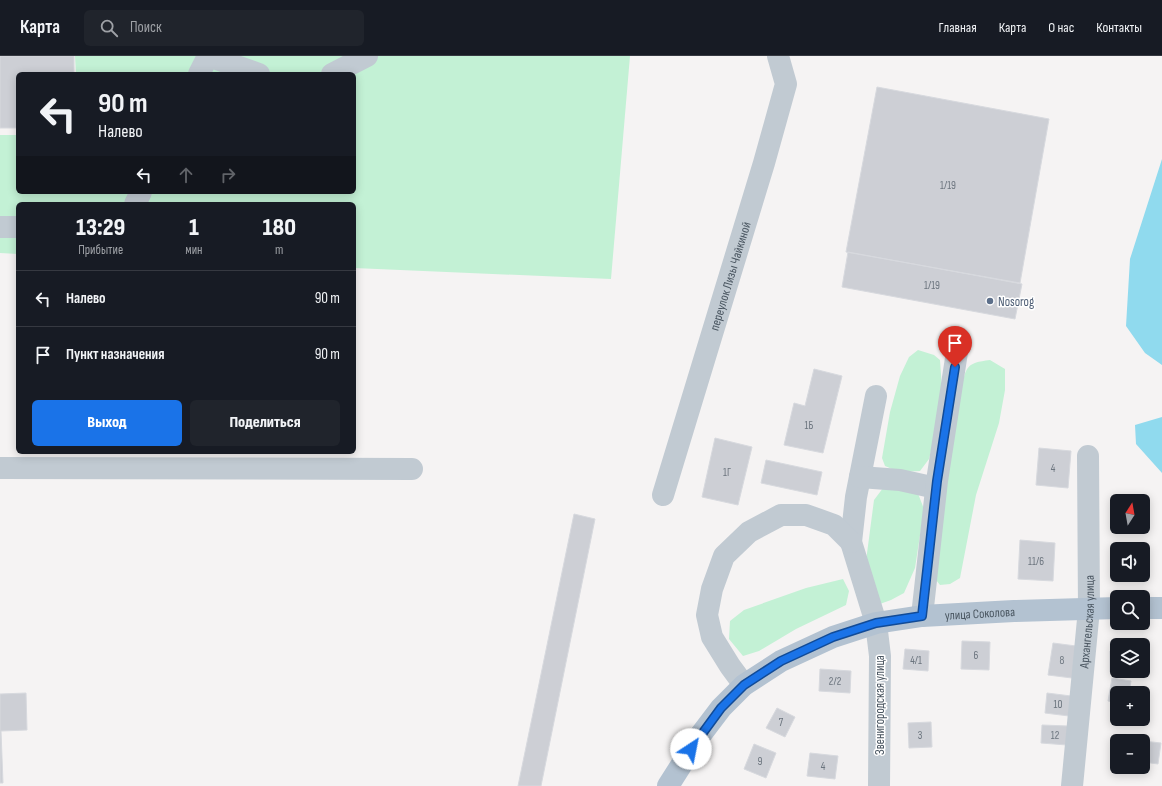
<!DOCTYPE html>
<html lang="ru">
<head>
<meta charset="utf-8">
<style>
  body { margin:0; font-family:"Sofia Sans Condensed",sans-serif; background:#20242c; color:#f1f3f6; height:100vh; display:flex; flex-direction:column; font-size:15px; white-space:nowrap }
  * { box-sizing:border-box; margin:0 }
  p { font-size:13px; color:#9ea1a6 }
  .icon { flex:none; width:22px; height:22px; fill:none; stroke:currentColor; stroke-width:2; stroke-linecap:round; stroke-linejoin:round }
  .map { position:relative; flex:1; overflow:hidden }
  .sheet { position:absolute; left:16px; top:146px; width:340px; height:252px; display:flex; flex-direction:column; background:#171b24; border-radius:6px; box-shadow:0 2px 10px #0003 }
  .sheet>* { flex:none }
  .hud { position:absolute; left:16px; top:16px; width:340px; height:122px; border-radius:6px; box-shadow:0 2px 10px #0003; background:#171b24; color:#f1f3f6; overflow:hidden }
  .needle { width:26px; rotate:11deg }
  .tools { position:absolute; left:1110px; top:438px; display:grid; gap:8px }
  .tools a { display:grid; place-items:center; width:40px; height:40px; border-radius:6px; background:#171b24; box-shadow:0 2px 10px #0003; font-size:20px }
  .pin { position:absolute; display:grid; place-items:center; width:34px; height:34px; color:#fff; margin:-41px -17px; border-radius:50% 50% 50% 0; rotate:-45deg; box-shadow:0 0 4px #0007 }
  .pin .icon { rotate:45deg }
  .me { position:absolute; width:44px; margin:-22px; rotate:34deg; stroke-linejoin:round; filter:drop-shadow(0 0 3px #0008) }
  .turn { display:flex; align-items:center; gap:14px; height:84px; padding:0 16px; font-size:18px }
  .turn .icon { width:52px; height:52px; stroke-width:2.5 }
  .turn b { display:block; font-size:28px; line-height:34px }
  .lanes { display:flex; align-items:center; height:38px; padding:0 16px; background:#0003; justify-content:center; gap:20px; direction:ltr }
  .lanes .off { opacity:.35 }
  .eta { display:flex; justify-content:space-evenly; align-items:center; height:68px; text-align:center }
  .eta b { font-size:24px; font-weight:800; line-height:28px }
  .cta { display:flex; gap:8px; margin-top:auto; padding:8px 16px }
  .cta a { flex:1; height:46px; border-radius:6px; background:#1a73e8; color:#fff; font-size:16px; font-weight:800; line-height:46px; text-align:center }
  .cta a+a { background:#20242c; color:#f1f3f6 }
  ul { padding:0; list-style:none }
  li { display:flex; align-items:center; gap:12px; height:56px; padding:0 16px; border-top:1px solid #363941 }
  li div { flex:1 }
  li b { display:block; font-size:15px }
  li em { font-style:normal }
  header { display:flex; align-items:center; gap:24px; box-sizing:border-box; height:56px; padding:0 20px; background:#171b24; border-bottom:1px solid #363941 }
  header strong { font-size:19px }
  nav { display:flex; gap:22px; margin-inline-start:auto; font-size:14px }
  .search { width:280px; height:36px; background:#20242c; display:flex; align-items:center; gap:10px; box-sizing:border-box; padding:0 14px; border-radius:6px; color:#9ea1a6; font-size:15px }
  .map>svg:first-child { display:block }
  .green { fill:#c3f1d5 }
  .water { fill:#90daee }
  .building { fill:#cdcfd5; stroke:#d7d9de }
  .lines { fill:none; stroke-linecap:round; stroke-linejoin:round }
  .minor { stroke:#c1cad2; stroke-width:22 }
  .major { stroke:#b3c2d1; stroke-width:22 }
  .route-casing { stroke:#114b97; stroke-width:10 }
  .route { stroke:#1a73e8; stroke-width:7 }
  .service-dot { fill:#5c6f8a; stroke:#fff; stroke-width:1.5 }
  .labels { text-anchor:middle; stroke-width:3; stroke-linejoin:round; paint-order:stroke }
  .number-label { font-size:11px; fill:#6b747e }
  .street-label { font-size:13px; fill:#4a5661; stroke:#fff }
  .service-label { font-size:13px; fill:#4e5e75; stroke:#fff; text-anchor:start }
</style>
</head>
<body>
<header>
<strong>Карта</strong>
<div class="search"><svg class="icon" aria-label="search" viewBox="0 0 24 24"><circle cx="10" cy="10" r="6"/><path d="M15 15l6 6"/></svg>Поиск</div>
<nav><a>Главная</a><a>Карта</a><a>О нас</a><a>Контакты</a></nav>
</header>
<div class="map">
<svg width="1162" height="730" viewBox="0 0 1162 730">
  <rect width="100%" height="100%" fill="#f5f3f3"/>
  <path class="green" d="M75,0H630L611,223L354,212V148H18V198L0,197V79H18V136H354V18H76Z
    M918,294L934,299L940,304L942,333L933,387L929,403L920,415L899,416L885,410L882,402L890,356L900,320L909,301Z
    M990,304L1005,313V334L999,367L976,439L960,522L950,528L940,529L932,519L961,332C967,310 966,307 990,304Z
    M883,432L917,435L924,453L915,512L904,537L891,544L877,549L866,505L874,444Z
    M843,523L849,535L846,549L796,573L759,595L743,600L729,583L730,565L744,554L806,532Z"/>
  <path class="water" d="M1162,103V309L1145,297L1126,270L1130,203Z
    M1162,361V417L1136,388L1135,369Z"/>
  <path class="building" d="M0,0H74V18H18V72H0Z
    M877,31L1049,63L1020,227L846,196Z
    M848,196L1022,228L1015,263L842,231Z
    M814,313L842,320L823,397L784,389L794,347L805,350Z
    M715,382L752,391L738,449L702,441Z
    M1039,392L1071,395L1068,432L1036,429Z
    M766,404L822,416L817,439L761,427Z
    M574,458L595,463L541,730H518Z
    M1020,484L1055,487L1053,525L1018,523Z
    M962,585L990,586L989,614L961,613Z
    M1053,587L1076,590L1072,622L1048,619Z
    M905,593L929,595L928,615L903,613Z
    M1110,595L1117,596V615H1141V616H1110Z
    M820,613L851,615L850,637L819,635Z
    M1112,622L1131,625L1129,637H1117V647L1108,645Z
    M26,637L27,674L1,675L3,727H0V638Z
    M1047,637L1071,640L1069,660L1045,657Z
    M777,652L795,661L785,681L766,672Z
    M931,666L932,691L909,692L908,667Z
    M1042,669L1068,670L1067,689L1041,687Z
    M1134,684L1161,687L1158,708L1143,706V685H1134Z
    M754,688L776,697L766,722L744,713Z
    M810,697L838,700L835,723L807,720Z"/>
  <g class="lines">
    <g class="minor">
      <path d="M208,0L259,18"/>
      <path d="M199,18L208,0"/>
      <path d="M332,18L367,0"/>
      <path d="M135,148L141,136"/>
      <path d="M0,171H18"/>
      <path d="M876,340L856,441L851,486L876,567L880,600L879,730"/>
      <path d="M0,412L412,413"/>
      <path d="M860,421L900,424L936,432"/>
      <path id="s1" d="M663,439L764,107L786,28L778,0"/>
      <path d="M922,560L937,425L957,296"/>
      <path d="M744,629L730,610L712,581L707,559L712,533L724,500L749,476L781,459H806L834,469L851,486"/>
      <path id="s2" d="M1072,730L1089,553L1088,400"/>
    </g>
    <g class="major">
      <path d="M1143,552H1162"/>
      <path id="s3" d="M668,730L699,681L721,652L744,629L781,605L833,581L876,567L922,560L1014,555L1117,552"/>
    </g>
  </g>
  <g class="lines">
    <g class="route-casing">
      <path id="route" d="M691,693L721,652L744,629L781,605L833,581L876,567L922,560L937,425L955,311"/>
    </g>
    <use href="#route" class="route"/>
  </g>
  <circle class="service-dot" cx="990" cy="245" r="4"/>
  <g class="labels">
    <g class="number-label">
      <text x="948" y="133">1/19</text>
      <text x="932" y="233">1/19</text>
      <text x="809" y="373">1Б</text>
      <text x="1053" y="416">4</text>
      <text x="727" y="420">1Г</text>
      <text x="1036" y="509">11/6</text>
      <text x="976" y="603">6</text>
      <text x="916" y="608">4/1</text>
      <text x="1062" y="608">8</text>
      <text x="835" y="629">2/2</text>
      <text x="1058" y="652">10</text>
      <text x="781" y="670">7</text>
      <text x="920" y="683">3</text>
      <text x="1055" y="683">12</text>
      <text x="760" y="709">9</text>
      <text x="823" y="714">4</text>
    </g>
    <g class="street-label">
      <text dy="5" stroke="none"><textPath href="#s1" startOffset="229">переулок Лизы Чайкиной</textPath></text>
      <text dy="5" stroke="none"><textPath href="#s3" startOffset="378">улица Соколова</textPath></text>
      <text dy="5" stroke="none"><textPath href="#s2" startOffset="165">Архангельская улица</textPath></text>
      <text transform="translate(879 649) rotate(-90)" y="5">Звенигородская улица</text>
    </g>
    <g class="service-label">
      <text x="998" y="250">Nosorog</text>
    </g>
  </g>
</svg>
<div class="tools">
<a><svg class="needle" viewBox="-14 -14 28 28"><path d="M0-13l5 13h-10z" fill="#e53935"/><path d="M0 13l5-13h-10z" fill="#9ea1a6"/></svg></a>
<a><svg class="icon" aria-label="sound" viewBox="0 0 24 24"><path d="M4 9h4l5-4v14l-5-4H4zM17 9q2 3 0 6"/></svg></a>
<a><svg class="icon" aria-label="search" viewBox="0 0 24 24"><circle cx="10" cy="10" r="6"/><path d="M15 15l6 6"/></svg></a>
<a><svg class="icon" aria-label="layers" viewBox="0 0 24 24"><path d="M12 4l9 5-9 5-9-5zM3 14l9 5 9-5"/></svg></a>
<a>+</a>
<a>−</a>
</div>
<div class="pin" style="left:955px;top:311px;background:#d93025"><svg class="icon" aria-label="arrive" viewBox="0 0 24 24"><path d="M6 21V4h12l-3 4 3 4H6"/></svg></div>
<svg class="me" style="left:691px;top:693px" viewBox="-20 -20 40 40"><circle r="19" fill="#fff"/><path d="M0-13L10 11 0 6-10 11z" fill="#1a73e8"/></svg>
<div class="hud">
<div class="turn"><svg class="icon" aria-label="left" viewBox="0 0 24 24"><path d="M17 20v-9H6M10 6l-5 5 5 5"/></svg><div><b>90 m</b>Налево</div></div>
<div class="lanes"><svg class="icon" aria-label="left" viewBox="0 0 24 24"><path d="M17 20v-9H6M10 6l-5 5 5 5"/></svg><svg class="icon off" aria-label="ahead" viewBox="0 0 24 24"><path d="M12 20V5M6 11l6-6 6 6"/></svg><svg class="icon off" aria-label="right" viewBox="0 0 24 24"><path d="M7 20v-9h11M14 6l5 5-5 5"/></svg></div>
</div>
<section class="sheet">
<div class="eta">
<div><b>13:29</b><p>Прибытие</p></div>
<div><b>1</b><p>мин</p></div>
<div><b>180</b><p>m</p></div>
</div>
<ul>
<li><svg class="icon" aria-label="left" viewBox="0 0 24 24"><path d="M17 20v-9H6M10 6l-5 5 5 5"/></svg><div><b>Налево</b></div><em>90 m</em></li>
<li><svg class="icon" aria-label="arrive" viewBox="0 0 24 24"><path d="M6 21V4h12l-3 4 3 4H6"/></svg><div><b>Пункт назначения</b></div><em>90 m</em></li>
</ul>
<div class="cta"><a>Выход</a><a>Поделиться</a></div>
</section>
</div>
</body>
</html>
